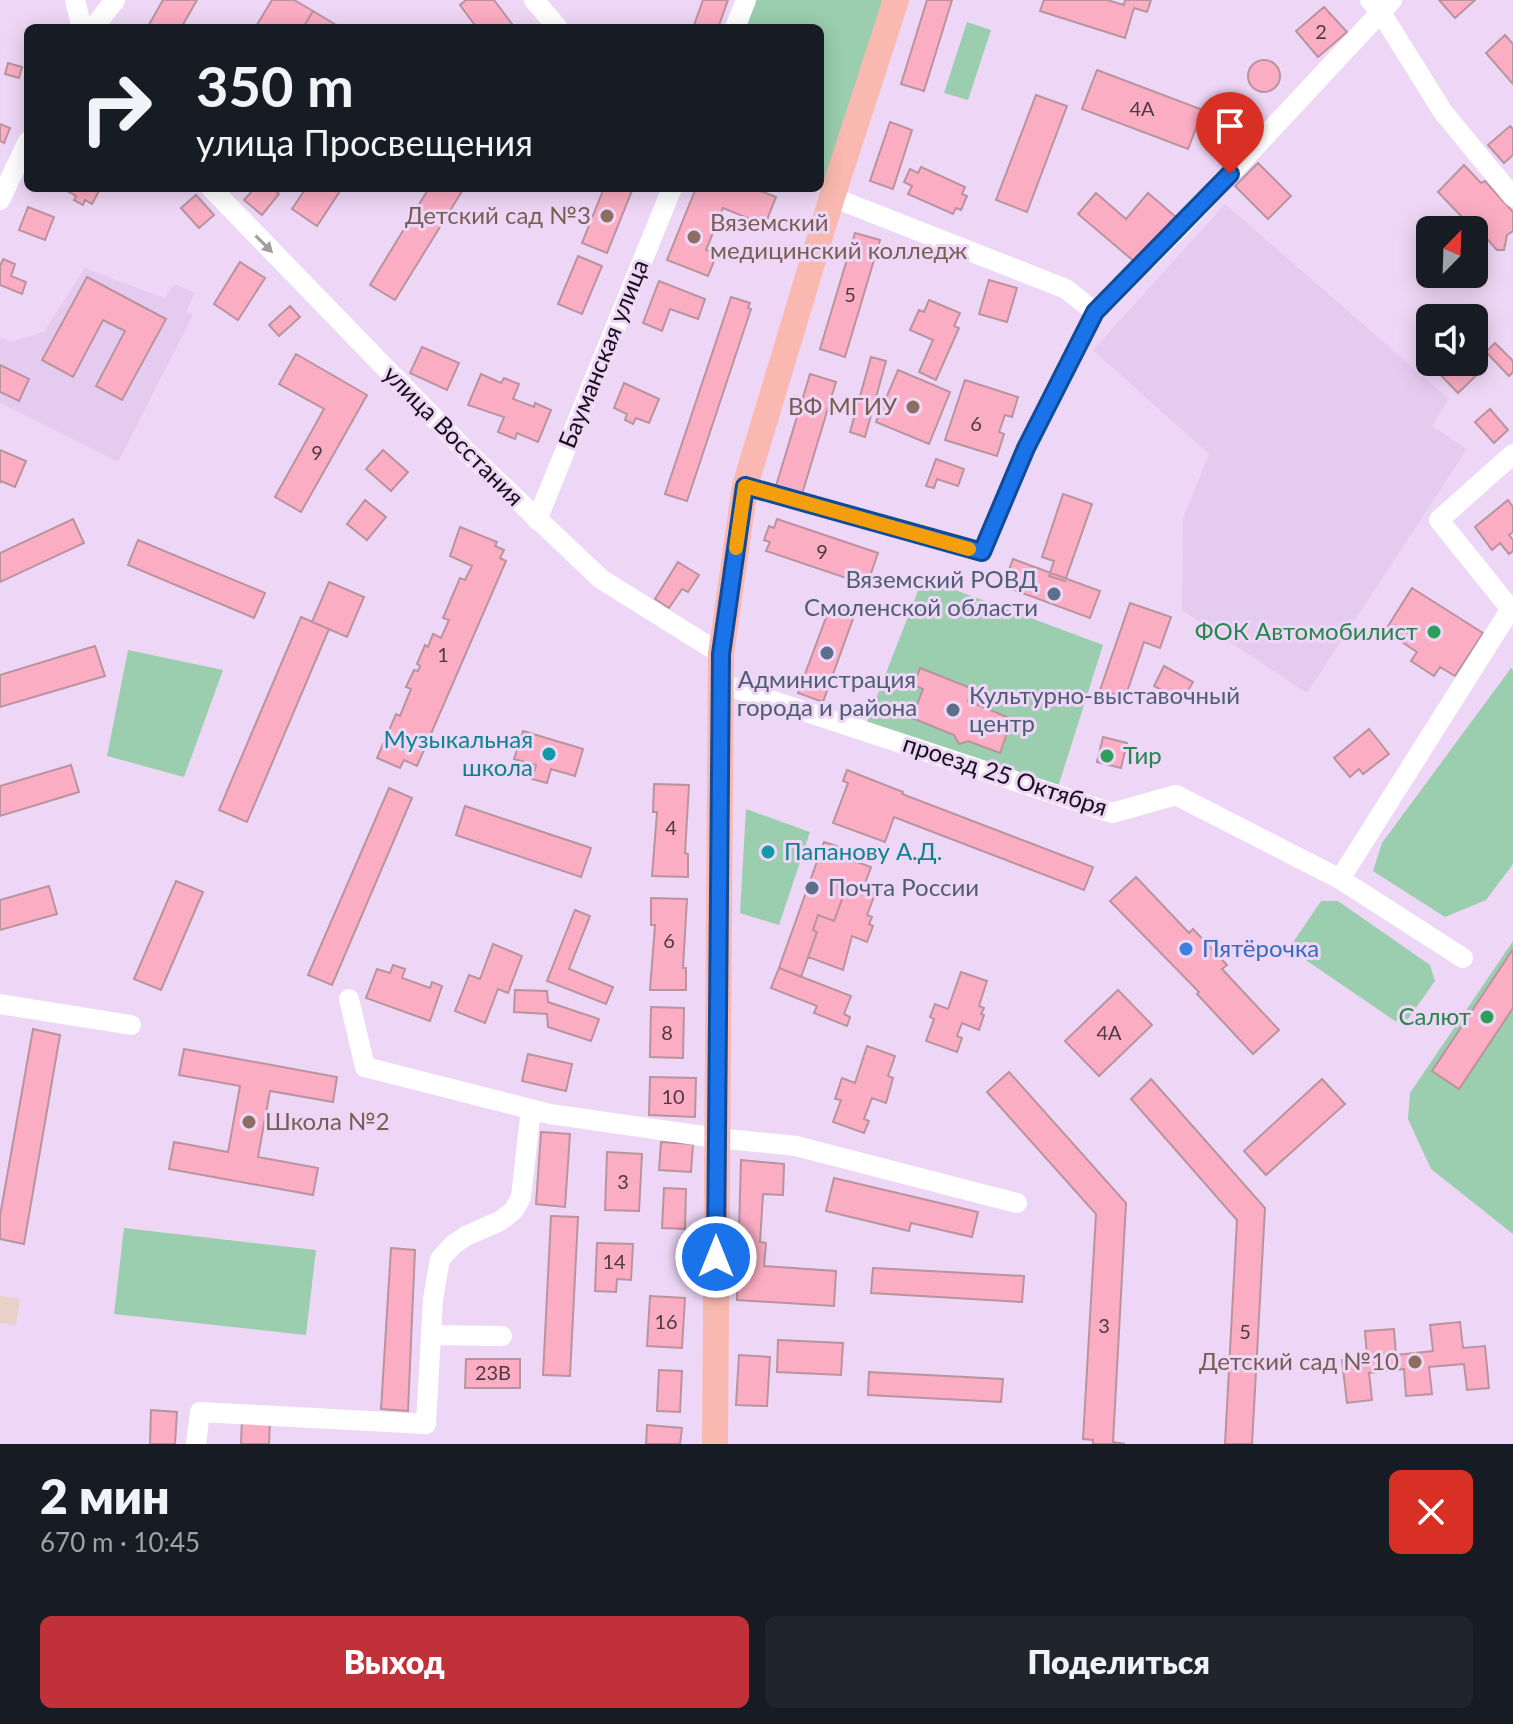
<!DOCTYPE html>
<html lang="ru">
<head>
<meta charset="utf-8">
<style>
  body { margin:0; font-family:Lato,sans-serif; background:#20242c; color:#f1f3f6; height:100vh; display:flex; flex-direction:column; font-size:30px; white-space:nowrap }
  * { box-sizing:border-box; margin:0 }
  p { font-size:26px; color:#9ea1a6 }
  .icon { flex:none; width:44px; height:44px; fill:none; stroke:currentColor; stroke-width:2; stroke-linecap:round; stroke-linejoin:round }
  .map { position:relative; height:1444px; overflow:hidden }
  .drawer { display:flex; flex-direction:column; background:#171b24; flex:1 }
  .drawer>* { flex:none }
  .guide { position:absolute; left:24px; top:24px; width:800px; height:168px; border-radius:12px; box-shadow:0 4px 20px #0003; background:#171b24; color:#f1f3f6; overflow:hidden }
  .needle { width:52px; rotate:23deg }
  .controls { position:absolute; left:1416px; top:216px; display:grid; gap:16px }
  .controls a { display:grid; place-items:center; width:72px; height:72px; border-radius:12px; background:#171b24; box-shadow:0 4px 20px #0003; font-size:40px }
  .pin { position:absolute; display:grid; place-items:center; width:68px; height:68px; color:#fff; margin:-82px -34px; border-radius:50% 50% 50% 0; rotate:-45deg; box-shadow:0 0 8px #0007 }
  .pin .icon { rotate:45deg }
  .me { position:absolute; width:88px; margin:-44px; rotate:0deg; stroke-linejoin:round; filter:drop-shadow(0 0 6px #0008) }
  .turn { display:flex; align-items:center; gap:28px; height:168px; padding:0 40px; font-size:36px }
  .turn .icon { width:104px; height:104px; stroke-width:2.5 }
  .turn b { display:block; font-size:56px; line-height:68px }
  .round { display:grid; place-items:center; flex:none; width:84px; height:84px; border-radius:12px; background:#20242c }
  .summary { display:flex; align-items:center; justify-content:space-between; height:136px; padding:0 40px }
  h1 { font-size:48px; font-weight:800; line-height:60px }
  .action { display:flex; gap:16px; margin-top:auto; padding:16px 40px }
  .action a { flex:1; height:92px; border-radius:12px; background:#c1313a; color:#fff; font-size:32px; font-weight:800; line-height:92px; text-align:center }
  .action a+a { background:#20242c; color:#f1f3f6 }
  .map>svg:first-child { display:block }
  .built { fill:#e6cbf0 }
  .education { fill:#e8d1c6 }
  .green { fill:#9aceae }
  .building { fill:#fbadc4; stroke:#b9939e; stroke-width:2 }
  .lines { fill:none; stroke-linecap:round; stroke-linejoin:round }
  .minor { stroke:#fff; stroke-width:20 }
  .major { stroke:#fab9b0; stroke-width:26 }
  .oneway { fill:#a29fa3 }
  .route-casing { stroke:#114b97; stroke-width:20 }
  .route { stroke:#1a73e8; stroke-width:14 }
  .slow { stroke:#f59e0b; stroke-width:14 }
  .education-dot { fill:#8d6e63; stroke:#eed7f6; stroke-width:3 }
  .service-dot { fill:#5c6f8a; stroke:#eed7f6; stroke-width:3 }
  .leisure-dot { fill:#2e9e5b; stroke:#eed7f6; stroke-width:3 }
  .culture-dot { fill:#0f9aa8; stroke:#eed7f6; stroke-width:3 }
  .shop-dot { fill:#3f7fe0; stroke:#eed7f6; stroke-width:3 }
  .labels { text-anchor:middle; stroke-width:6; stroke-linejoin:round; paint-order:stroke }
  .number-label { font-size:20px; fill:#503744 }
  .education-label { font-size:24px; fill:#785e54; stroke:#eed7f6; text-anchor:end }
  .street-label { font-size:24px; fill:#17101a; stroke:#eed7f6 }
  .service-label { font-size:24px; fill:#4e5e75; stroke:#eed7f6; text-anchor:start }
  .leisure-label { font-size:24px; fill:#27864d; stroke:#eed7f6; text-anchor:end }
  .culture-label { font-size:24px; fill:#0d838f; stroke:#eed7f6; text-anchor:end }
  .shop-label { font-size:24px; fill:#366cbe; stroke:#eed7f6; text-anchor:start }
</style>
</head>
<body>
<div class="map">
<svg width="1513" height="1444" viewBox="0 0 1513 1444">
  <rect width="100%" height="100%" fill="#eed7f6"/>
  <path class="built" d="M1225,204L1449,399L1432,426L1467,449L1307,693L1182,610L1183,518L1209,454L1093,350Z
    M85,268L164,298L175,284L195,293L186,312L193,315L118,462L0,403V337L11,342L44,332Z"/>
  <path class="education" d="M0,1296L20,1299L16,1325L0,1323Z"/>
  <path class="green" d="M755,0H885L825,184L820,182V28H744Z
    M967,22L991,30L968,100L944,93Z
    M923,578L1103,645L1058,787L867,722Z
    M128,650L223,670L184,777L107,756Z
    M1511,668L1513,670V864L1486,900L1445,917L1373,871L1382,843Z
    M746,809L810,832L779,925L740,913Z
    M1321,901H1338L1430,965L1435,981L1408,1019L1395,1021L1297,954L1294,941Z
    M1513,941V1234L1431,1169L1408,1119L1410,1093Z
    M124,1228L316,1250L306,1335L114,1314Z"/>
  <path class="building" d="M163,0H197L181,28H147Z
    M272,0H294L313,11L303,28H255Z
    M466,0H494L515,28H477L460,5Z
    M703,0H728L718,28H693Z
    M927,0H952L924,91L901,84Z
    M1044,0H1107L1124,5L1125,0H1151L1147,12L1134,8L1125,38L1040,11Z
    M1439,0H1475L1455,18Z
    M1324,7L1347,32L1318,57L1296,31Z
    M313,11L341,28H303Z
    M1505,35L1513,44V84L1486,53Z
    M1248 76a16 16 0 1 1 32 0a16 16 0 1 1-32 0Z
    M8,63L22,67L19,78L5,74Z
    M1097,70L1203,110L1188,149L1082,109Z
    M1036,95L1067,106L1027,212L996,200Z
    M890,122L912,130L893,189L870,181Z
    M0,124L10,128L4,143L0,141Z
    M1510,126L1513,129V155L1504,163L1488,145Z
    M1258,163L1291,196L1268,219L1235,186Z
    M1464,165L1481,183L1485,181L1513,212V231L1507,235L1504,250H1497L1488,240L1486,242L1438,192Z
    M921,167L965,187L962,194L967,196L961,210L956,208L953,214L908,194L912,186L904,182L910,169L918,173Z
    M69,188H94L99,191L92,204L85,200L83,205L74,200L76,196L67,191Z
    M255,188H272L279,194L262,215L244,200Z
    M306,188H342L317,226L292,209Z
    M429,188H464L395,300L370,285Z
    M604,188H633L607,253L582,243Z
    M696,188H753L776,197L765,225L723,208L706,250L717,254L708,276L667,260Z
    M1096,193L1126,219L1148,193L1176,217L1136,263L1078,214Z
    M196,195L214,215L199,228L181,208Z
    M28,207L54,217L45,240L19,230Z
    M855,233L880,240L845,357L820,349Z
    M578,256L602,266L582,314L558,304Z
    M3,259L15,264L11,276L26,282L22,294L0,285V266Z
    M240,262L265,278L238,320L214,304Z
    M87,277L166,319L122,400L96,386L125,331L103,320L73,377L42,360Z
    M989,280L1017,288L1007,322L979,314Z
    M659,281L705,299L698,319L670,309L662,331L643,323Z
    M731,297L750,303L748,308L751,309L687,501L665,494Z
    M929,300L960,313L954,326L959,328L936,380L919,372L933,340L910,330L919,310L924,312Z
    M290,306L300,317L279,336L269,325Z
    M1495,343L1513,361V372L1509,376L1486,352Z
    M422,347L459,363L447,390L410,373Z
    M296,354L367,395L301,512L275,497L324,409L279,384Z
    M871,357L886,361L865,437L850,432Z
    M1474,357L1484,368L1458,393L1435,369L1443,362H1474Z
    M0,365L29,379L19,401L0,392Z
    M898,370L950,392L929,444L876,422Z
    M481,374L501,383L504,378L519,384L513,399L534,407L535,403L551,410L538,442L517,433L515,439L498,432L504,417L468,405Z
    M810,374L836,382L802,494L776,486Z
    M965,380L1018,397L1012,417L1005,415L999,432L1004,434L997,456L945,440Z
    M624,383L659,399L649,423L636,418L633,424L625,420L627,414L614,408Z
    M1490,409L1508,430L1494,443L1475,422Z
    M0,450L26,461L15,487L1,481L0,483Z
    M383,450L408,472L391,491L366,469Z
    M936,459L964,469L958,486L937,479L934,488L926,486Z
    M1063,494L1092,504L1065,581L1049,576L1054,561L1042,557Z
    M365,500L386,517L367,540L347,524Z
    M1508,500L1513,507V532L1509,535L1513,540V551L1509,554L1500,543L1492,550L1475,527Z
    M73,519L84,543L0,582V553Z
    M777,519L878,553L867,585L766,551L770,542L764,540L769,526L774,528Z
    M460,527L497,542L495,546L504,550L500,558L506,561L417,766L404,760L400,768L377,758L396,714L400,716L411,689L406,687L414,670L418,671L420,666L417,664L425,645L428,647L433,634L441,638L449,620L443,618L460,578L465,580L472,566L450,556Z
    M138,540L265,593L254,618L128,565Z
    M1013,559L1100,591L1090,618L1003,586Z
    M678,562L699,575L688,592L682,589L669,608L655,599Z
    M329,582L364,597L347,637L312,622Z
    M1412,588L1483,633L1455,676L1440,667L1434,676L1411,661L1417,652L1385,631Z
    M1130,603L1171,617L1160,648L1144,642L1125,698L1100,690Z
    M831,604L855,613L823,702L798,693Z
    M301,617L329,629L247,822L219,810Z
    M95,646L105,676L0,707V675Z
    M1164,666L1193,682L1182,701L1154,686Z
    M920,668L973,689L968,701L1012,719L1000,753L968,741L959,744L954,735L912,718L923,689L914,685Z
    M1369,729L1389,754L1363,774L1359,769L1350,777L1334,758Z
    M523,731L583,749L575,776L551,769L547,783L532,779L536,765L514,759Z
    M1103,737L1127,743L1121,768L1097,762Z
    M71,765L79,792L0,816V786Z
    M847,770L903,792L902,794L1093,867L1084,890L894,817L885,842L833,823L848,783L843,781Z
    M654,784L689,785L685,853L688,854V877L652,876L657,812H653Z
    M389,788L412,798L332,985L308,975Z
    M465,806L591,848L581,877L456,835Z
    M824,842L849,850L846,858L871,867L863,889L848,883L834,921L818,915L813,930L817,932L801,977L779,968Z
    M1136,877L1189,933L1193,929L1227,965L1222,969L1279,1030L1253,1054L1197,994L1199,992L1110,901Z
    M176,881L203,892L161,990L134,979Z
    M848,883L875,894L867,915L872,917L869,924L873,926L867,942L852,936L843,970L808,957L817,932L813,930L818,915L834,921Z
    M49,886L57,914L0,930V900Z
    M651,898L687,899L683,968H686V990H650L655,925H651Z
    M575,910L590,916L569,969L613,987L606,1004L547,981Z
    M493,944L522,956L508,993L498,989L485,1023L455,1011L469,975L480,979Z
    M1513,949V1008L1459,1089L1432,1071Z
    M393,965L405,969L402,978L430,988L432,982L442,986L430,1021L366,998L377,969L390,973Z
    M779,968L851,996L844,1014L850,1017L847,1026L814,1013L817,1006L771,988Z
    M961,972L987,981L979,1006L984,1008L981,1014L984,1015L979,1030L962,1023L957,1036L962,1038L957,1052L926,1041L934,1019L930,1017L935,1004L948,1009Z
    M515,990L547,991L548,1002L599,1019L591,1041L548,1027L547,1014L514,1012Z
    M1118,990L1152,1025L1099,1076L1065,1041Z
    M651,1007L684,1008L683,1058L650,1057Z
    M33,1029L60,1035L24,1244L0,1239V1216Z
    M867,1046L895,1056L888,1076L893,1078L886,1103L872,1098L864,1119L869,1121L864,1133L833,1122L841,1100L835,1099L842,1078L855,1083Z
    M184,1049L337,1077L333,1102L270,1091L258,1157L318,1168L313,1195L169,1169L174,1142L228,1152L240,1086L179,1075Z
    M528,1054L572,1064L566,1091L522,1081Z
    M1009,1072L1126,1203L1113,1442L1125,1444H1093V1440L1083,1439L1096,1214L987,1092Z
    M650,1077L696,1078L695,1117L649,1115Z
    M1151,1079L1265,1208L1252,1444H1225L1237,1220L1131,1099Z
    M1322,1079L1345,1104L1266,1175L1244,1151Z
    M541,1132L570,1134L565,1207L536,1204Z
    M661,1142L693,1144L691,1172L659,1170Z
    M607,1152L642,1154L639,1211L605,1210Z
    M741,1160L784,1164L783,1195L763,1194L760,1242L766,1243L764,1266L836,1271L834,1306L737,1300Z
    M834,1178L978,1212L972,1237L911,1223L909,1231L826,1211Z
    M664,1188L686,1189L685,1229L662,1228Z
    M551,1216L578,1217L570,1376L543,1375Z
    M597,1243L633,1244L631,1280L617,1279L616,1292L595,1291Z
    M391,1248L415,1250L408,1411L381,1409Z
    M873,1268L1024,1276L1022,1302L871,1293Z
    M650,1296L685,1298L682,1348L647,1346Z
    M1460,1322L1463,1348L1485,1346L1489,1388L1467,1390L1464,1364L1429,1367L1432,1394L1406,1396L1404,1369L1369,1373L1372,1400L1347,1403L1342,1360L1367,1357L1365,1331L1394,1329L1396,1355L1433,1351L1430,1325Z
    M778,1340L843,1343L841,1375L777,1372Z
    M739,1355L770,1357L767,1406L736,1405Z
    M466,1359H520V1388H465Z
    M659,1370L682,1371L680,1412L657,1411Z
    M869,1372L1003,1379L1001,1402L868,1395Z
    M151,1410L177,1412L175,1444H150Z
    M242,1418L270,1420L269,1444H241Z
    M647,1425L682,1428L680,1444H646Z"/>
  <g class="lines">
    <path class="minor" d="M75,0L82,28
      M534,0L558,28
      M1370,0L1380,11L1443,112L1513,197
      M93,28L115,0
      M735,28L746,0
      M211,188L468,453L601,579L721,654
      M832,197L1066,289L1095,312
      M0,200L28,141
      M1513,454L1439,520L1513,612
      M745,486L982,552L1026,448L1095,312L1187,220L1392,0
      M537,520L672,188
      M722,684L1112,813L1176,795L1340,879L1510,610
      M1340,879L1463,958
      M349,999L365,1067L550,1114L717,1138L796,1146L1017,1203
      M0,1004L131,1025
      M431,1335L502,1336
      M196,1444L200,1412L426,1424L433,1299L440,1259L453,1245L466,1236L500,1221L514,1210L521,1197L531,1109"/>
    <path class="major" d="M715,1444L721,654L745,486L832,197L896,0"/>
  </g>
  <defs><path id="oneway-solid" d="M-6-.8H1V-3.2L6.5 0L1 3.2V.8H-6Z" transform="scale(2)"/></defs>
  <use class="oneway" href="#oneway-solid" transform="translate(264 244) rotate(45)"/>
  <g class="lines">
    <g class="route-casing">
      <path id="route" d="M716,1257L721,654L745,486L982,552L1026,448L1095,312L1230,174"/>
    </g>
    <use href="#route" class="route"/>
    <path class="slow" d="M736,548L745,486L969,549"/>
  </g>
  <g class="education-dot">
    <circle cx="607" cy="216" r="8"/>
    <circle cx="694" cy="237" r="8"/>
    <circle cx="913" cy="407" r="8"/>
    <circle cx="249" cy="1122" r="8"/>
    <circle cx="1415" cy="1362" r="8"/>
  </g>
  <g class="service-dot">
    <circle cx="1054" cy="594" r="8"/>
    <circle cx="827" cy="653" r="8"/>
    <circle cx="953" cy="710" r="8"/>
    <circle cx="812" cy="888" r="8"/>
  </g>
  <g class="leisure-dot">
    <circle cx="1434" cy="632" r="8"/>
    <circle cx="1107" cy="756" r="8"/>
    <circle cx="1487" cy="1017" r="8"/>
  </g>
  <g class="culture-dot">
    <circle cx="549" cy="754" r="8"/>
    <circle cx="768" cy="852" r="8"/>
  </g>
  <circle class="shop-dot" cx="1186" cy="949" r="8"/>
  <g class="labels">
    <g class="number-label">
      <text x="1321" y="39">2</text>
      <text x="1142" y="116">4А</text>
      <text x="850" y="302">5</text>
      <text x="976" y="431">6</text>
      <text x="317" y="460">9</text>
      <text x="822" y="559">9</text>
      <text x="443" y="662">1</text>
      <text x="671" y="835">4</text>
      <text x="669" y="948">6</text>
      <text x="667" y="1040">8</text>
      <text x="1109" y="1040">4А</text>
      <text x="673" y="1104">10</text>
      <text x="623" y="1189">3</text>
      <text x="614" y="1269">14</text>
      <text x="666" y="1329">16</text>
      <text x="1104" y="1333">3</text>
      <text x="1245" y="1339">5</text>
      <text x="493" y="1380">23В</text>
    </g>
    <g class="education-label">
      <text x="591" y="224">Детский сад №3</text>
      <text x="710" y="231" text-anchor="start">Вяземский<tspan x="710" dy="28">медицинский колледж</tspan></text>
      <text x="897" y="415">ВФ МГИУ</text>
      <text x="265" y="1130" text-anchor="start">Школа №2</text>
      <text x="1399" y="1370">Детский сад №10</text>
    </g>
    <g class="street-label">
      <text transform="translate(604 354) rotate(-68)" y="8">Бауманская улица</text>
      <text transform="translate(453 436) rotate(45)" y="8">улица Восстания</text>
      <text transform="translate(1005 776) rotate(18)" y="8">проезд 25 Октября</text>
    </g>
    <g class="service-label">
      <text x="1038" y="588" text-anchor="end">Вяземский РОВД<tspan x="1038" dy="28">Смоленской области</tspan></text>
      <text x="827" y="688" text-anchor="middle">Администрация<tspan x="827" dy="28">города и района</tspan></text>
      <text x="969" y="704">Культурно-выставочный<tspan x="969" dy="28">центр</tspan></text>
      <text x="828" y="896">Почта России</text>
    </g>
    <g class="leisure-label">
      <text x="1418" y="640">ФОК Автомобилист</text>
      <text x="1123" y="764" text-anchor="start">Тир</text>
      <text x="1471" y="1025">Салют</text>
    </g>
    <g class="culture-label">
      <text x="533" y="748">Музыкальная<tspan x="533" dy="28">школа</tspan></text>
      <text x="784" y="860" text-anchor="start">Папанову А.Д.</text>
    </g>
    <g class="shop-label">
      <text x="1202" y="957">Пятёрочка</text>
    </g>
  </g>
</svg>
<div class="controls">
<a><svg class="needle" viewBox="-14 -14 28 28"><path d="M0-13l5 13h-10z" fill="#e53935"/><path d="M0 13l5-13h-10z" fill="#9ea1a6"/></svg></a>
<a><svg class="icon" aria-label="sound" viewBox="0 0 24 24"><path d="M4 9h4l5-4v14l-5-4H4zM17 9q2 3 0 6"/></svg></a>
</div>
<div class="pin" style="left:1230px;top:174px;background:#d93025"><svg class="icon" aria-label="arrive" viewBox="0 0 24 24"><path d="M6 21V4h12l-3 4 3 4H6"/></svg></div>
<svg class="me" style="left:716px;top:1257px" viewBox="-20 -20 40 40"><circle r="17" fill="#1a73e8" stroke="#fff" stroke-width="3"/><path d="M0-11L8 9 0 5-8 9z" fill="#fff"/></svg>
<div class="guide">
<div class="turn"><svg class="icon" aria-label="right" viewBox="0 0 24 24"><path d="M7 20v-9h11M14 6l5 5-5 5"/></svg><div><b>350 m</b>улица Просвещения</div></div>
</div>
</div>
<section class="drawer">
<div class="summary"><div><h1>2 мин</h1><p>670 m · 10:45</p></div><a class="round" style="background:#d93025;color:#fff"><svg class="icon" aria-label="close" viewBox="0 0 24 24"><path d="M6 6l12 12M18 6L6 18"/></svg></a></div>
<div class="action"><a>Выход</a><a>Поделиться</a></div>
</section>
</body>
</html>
